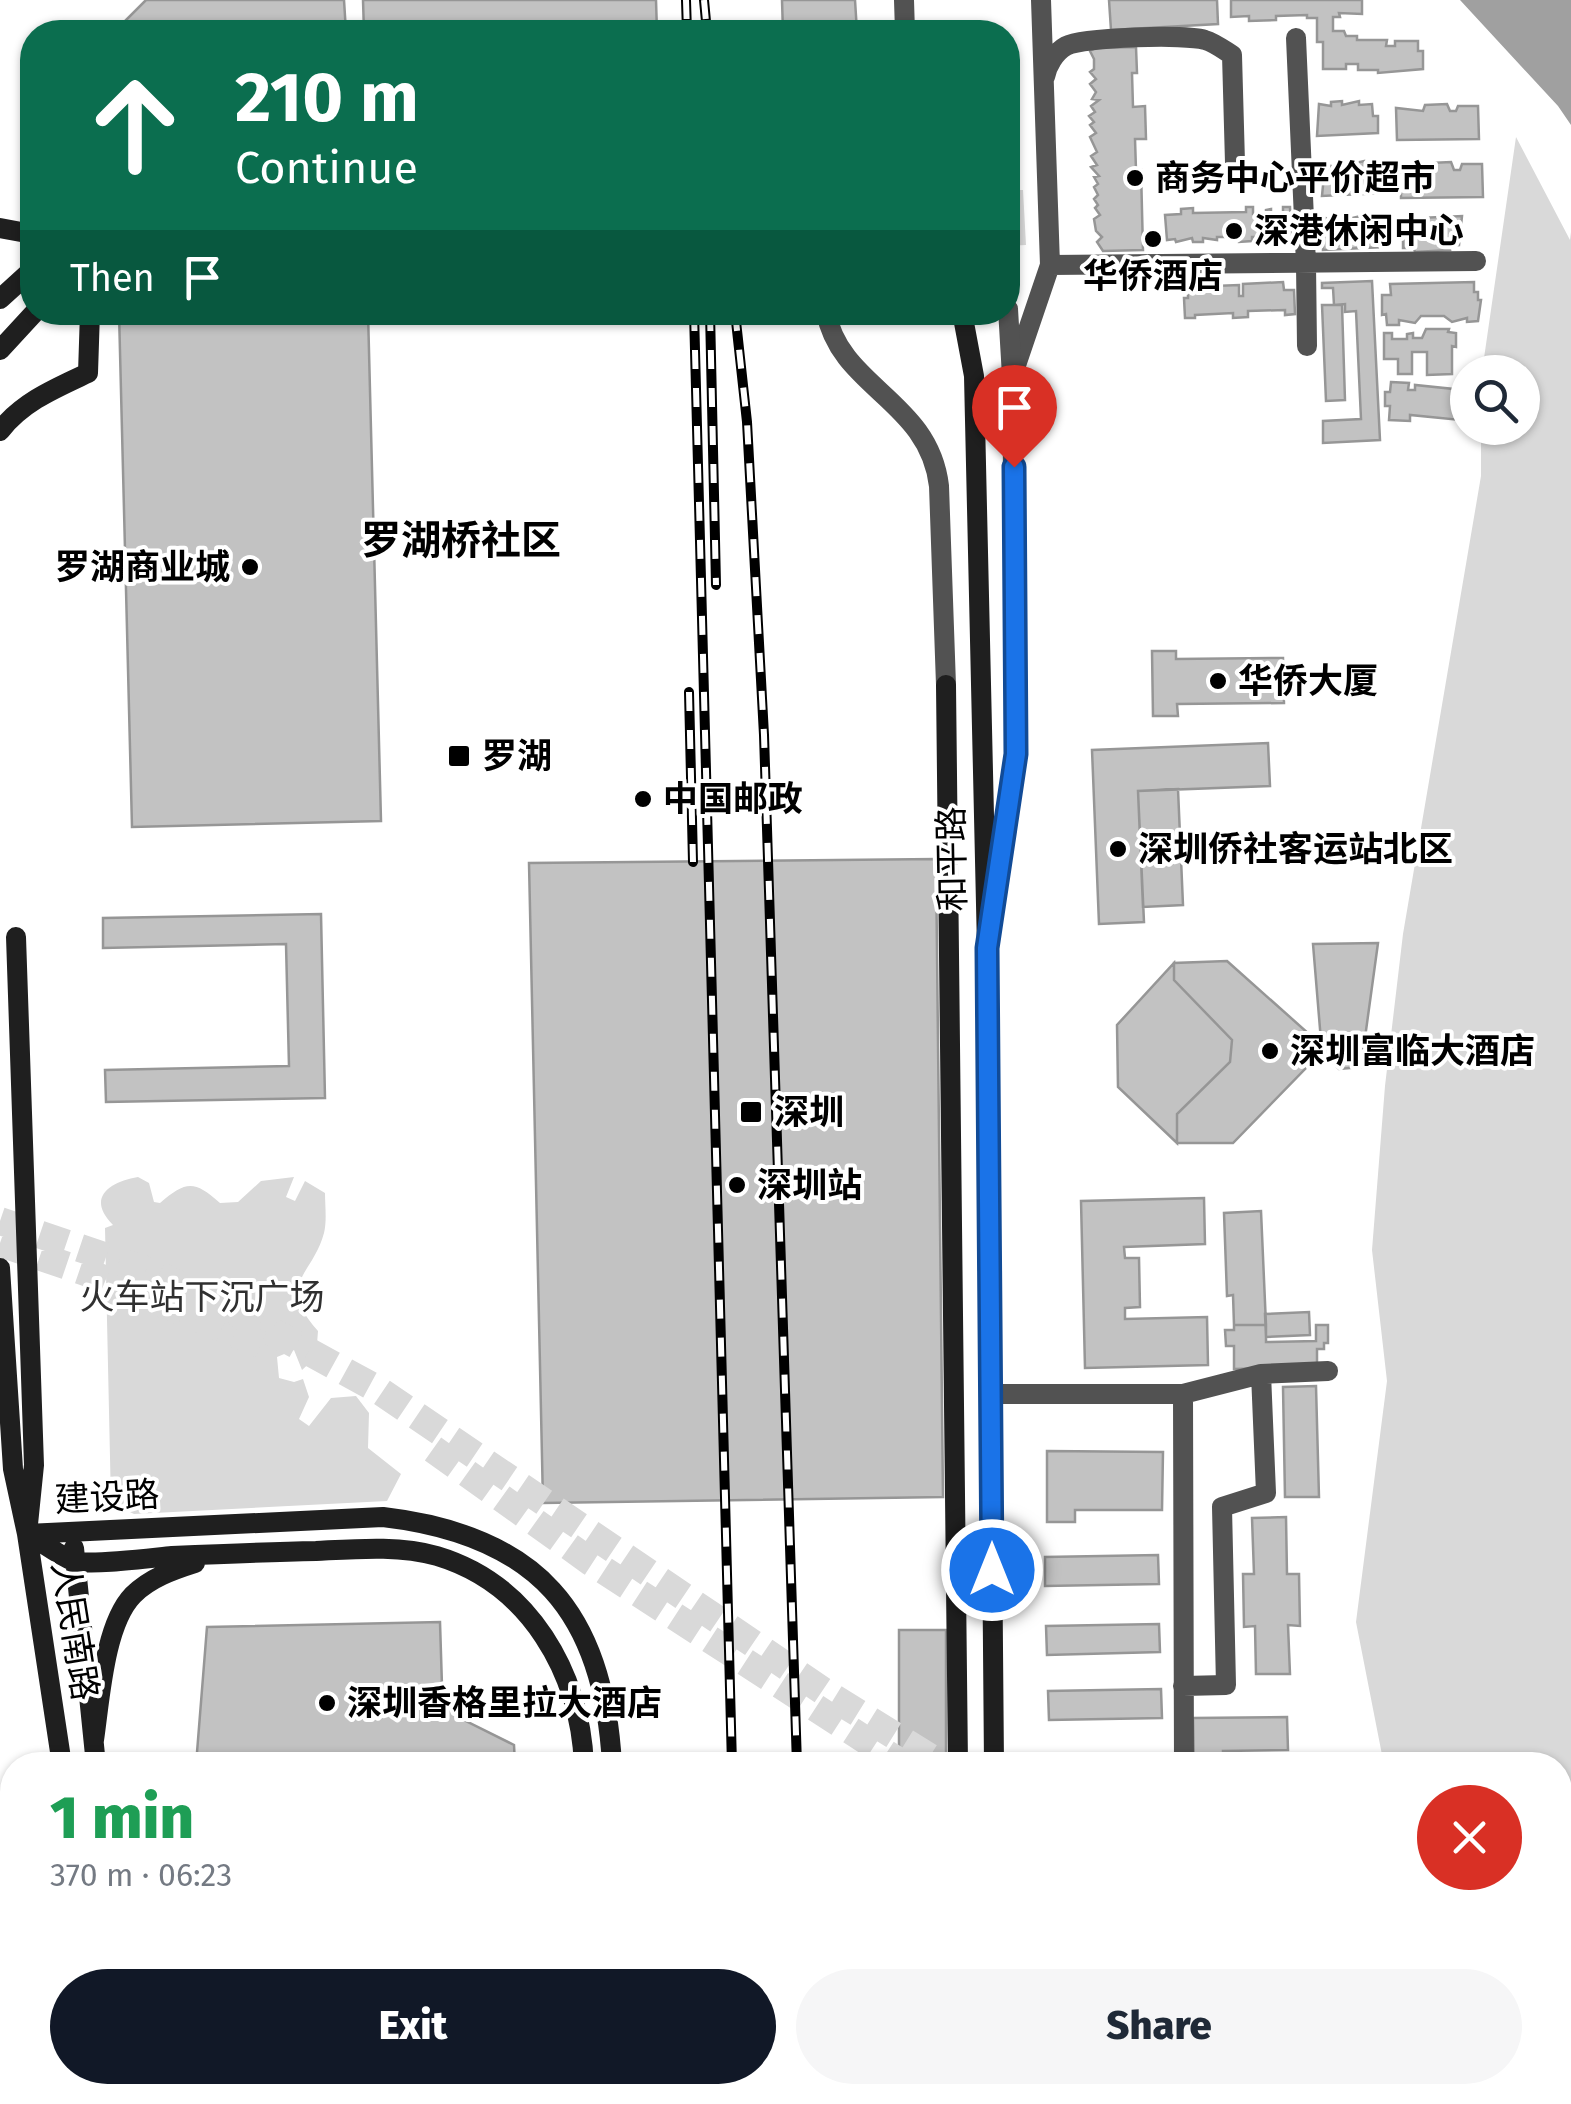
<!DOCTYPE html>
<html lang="en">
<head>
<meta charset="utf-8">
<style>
  body { margin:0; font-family:"Fira Sans","Noto Sans SC",sans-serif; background:#f6f6f7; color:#1f2937; height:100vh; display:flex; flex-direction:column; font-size:38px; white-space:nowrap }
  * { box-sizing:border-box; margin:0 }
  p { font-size:32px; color:#747a83 }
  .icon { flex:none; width:55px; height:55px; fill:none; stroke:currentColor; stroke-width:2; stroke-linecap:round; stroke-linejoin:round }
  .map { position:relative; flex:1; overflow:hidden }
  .drawer { position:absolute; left:0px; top:1752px; width:1572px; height:352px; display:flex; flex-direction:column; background:#fff; border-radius:40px 40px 0 0; box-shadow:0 2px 8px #0004 }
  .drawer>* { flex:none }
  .guide { position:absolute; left:20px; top:20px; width:1000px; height:305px; border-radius:40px; box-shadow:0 2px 8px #0004; background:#0b6e4f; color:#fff; overflow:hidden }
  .buttons { position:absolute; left:1450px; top:355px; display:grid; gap:20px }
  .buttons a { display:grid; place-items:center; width:90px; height:90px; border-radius:50%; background:#fff; box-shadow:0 2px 8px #0004; font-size:50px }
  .pin { position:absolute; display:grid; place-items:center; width:85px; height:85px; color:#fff; margin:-102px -42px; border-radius:50% 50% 50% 0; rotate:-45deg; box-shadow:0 0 10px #0007 }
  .pin .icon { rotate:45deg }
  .me { position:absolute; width:110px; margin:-55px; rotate:0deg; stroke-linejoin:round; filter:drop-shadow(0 0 8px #0008) }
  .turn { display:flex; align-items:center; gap:35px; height:210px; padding:0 50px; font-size:45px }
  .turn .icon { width:130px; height:130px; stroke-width:2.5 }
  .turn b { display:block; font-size:70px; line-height:85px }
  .then { display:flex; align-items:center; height:95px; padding:0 50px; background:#0003; gap:20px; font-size:38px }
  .round { display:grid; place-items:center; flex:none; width:105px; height:105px; border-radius:52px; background:#f6f6f7 }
  .head { display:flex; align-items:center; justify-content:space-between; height:170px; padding:0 50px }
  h1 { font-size:60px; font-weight:800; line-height:75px; color:#1e9e55 }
  .button { display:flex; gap:20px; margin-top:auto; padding:20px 50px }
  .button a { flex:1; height:115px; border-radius:60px; background:#111827; color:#fff; font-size:40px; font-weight:800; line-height:115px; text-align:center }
  .button a+a { background:#f6f6f7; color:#1f2937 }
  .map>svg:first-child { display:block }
  .green { fill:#d9d9d9 }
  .water { fill:#a0a0a0 }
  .building { fill:#c2c2c2; stroke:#969696; stroke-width:2.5 }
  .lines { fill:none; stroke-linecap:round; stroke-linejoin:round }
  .trunk-tunnel { stroke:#d9d9d9; stroke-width:28; stroke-dasharray:28 14; stroke-linecap:butt }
  .minor { stroke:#525252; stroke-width:20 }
  .tertiary { stroke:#525252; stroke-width:20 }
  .secondary { stroke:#1f1f1f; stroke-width:20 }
  .rail-casing { stroke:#000; stroke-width:10 }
  .rail { stroke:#fff; stroke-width:6; stroke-dasharray:19; stroke-linecap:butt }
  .route-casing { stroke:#114b97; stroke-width:25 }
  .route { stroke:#1a73e8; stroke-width:18 }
  .poi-dot { fill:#000; stroke:#fff; stroke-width:4 }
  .labels { text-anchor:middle; stroke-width:8; stroke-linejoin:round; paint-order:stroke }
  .poi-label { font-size:35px; font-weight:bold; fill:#000; stroke:#fff; text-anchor:start }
  .street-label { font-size:35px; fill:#000; stroke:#fff }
  .park-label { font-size:35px; fill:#303030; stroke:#fff }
  .quarter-label { font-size:40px; font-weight:bold; fill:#000; stroke:#fff }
</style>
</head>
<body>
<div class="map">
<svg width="1571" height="2104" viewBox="0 0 1571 2104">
  <rect width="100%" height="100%" fill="#fff"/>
  <path class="green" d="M1516,137L1570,240L1571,232V2085L1560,2080V1765H1384L1356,1622L1387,1381L1372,1250L1385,1086L1403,934L1481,476V428H1522V372H1482Z
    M1008,190H1023L1026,245L1008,246Z
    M138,1177L149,1183L154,1202L160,1203C186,1181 194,1180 220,1203L238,1202L261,1181L294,1177L286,1197L295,1201L305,1181L325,1193C325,1205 327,1221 324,1233C312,1277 275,1283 318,1331L316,1357L302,1370L294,1350L277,1357L279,1378L294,1382L303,1379L309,1397L299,1419L309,1426L331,1398L356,1396L369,1413L368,1448L401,1474L387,1501L134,1514L111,1503L105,1228L113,1225C86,1198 109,1182 138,1177Z"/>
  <path class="water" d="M1460,0H1571V125L1558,106Z"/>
  <path class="building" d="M146,0H344L346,32H114Z
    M363,0H656L657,32H364Z
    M782,0H855L857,32H783Z
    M1109,0H1217L1218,24L1111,30Z
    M1231,0H1362V14L1339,13L1340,17H1333V31H1344L1346,36H1357V40H1387L1386,46H1395V41H1418V51H1423V69L1378,73V70H1358V64H1346V69H1323V42H1317V18H1307V15L1276,16V20L1249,21V16L1231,17Z
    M1136,47L1137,73H1132L1133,107L1145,106L1146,139H1135L1136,170H1141L1143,250L1103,251L1097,242L1102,237L1096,231L1094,219L1100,215L1095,208L1098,205L1094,199L1098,195L1094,187L1098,184L1094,177L1099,176L1091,167L1097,165L1091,156L1097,152L1090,137L1096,133L1090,125L1094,122L1089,116L1095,112L1091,106L1099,100L1092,99L1096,92L1090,84L1096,79L1090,72L1094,69V59L1090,51L1096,48Z
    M1342,101V105L1359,101V105L1372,104L1373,116H1378V133L1317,136L1319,104L1331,106V102Z
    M1447,104L1450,111H1456L1458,106H1478L1479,139L1397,140L1396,108L1423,111L1425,105Z
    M1347,161V165L1364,161V165H1378V176H1383V193L1322,196L1325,165L1337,167L1336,162Z
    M1451,162L1454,170H1460L1462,164H1482L1483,197L1401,198V166L1427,169L1430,163Z
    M1246,207H1253V214H1266V210L1271,209V213H1283V207H1290L1291,235H1281L1282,239H1271V235H1265L1266,241H1255V237H1252V241L1239,242V237H1217V240L1203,238V242H1193L1192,238L1176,242L1175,239L1167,240L1165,215L1181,214V209L1193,208V213L1246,212Z
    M1348,215V219L1365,215V219L1378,218L1379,230H1383L1384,247L1323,250L1325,218L1337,220V216Z
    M1462,216L1459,245L1449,246L1450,250L1415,252L1414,248H1403V238H1399L1398,219Z
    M1372,281L1380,440L1323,443V421L1361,419L1356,311L1345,312V304L1334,305L1333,288H1322V283Z
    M1283,282L1284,290H1294L1295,314L1285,315V310L1248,311V317L1233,318V313L1195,315V318H1185L1184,298H1188V287L1239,285V296H1243V284Z
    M1474,282V292H1478V300H1481L1478,321L1467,322V318L1452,322L1444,316H1421L1415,323L1399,320V325H1387L1386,314L1382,315V295H1391L1390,284Z
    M1322,305H1342L1345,400L1326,401Z
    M119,312H368L381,821L132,827Z
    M1426,329H1449L1448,332L1456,333V347L1452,346V374L1427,375V352H1412V374H1398V359H1384V333H1392V339H1407V334L1413,333V338H1422Z
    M1391,382L1409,383L1408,390H1415V385L1463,390L1465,410H1461L1460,420L1410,415V421L1389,420L1390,406H1385V392H1390Z
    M1152,651H1176V659L1283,658L1284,703L1177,704L1178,716H1153Z
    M1268,743L1270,786L1138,791L1144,922L1099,924L1092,750Z
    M1178,789L1183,905L1143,907L1138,791Z
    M936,859L943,1497L543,1503L529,863Z
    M321,914L325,1098L106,1102L105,1070L289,1066L286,944L103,948V918Z
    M1378,943L1361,1067L1339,1069L1322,1053L1313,944Z
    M1227,961L1309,1034L1307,1067L1233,1143H1177V1114L1230,1062L1232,1040L1174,980V963Z
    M1174,963V980L1232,1040L1230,1062L1177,1114V1143L1118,1087L1117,1025Z
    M1204,1198L1205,1244L1124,1247L1125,1258H1139L1140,1307L1125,1308V1319L1207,1317L1208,1365L1085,1368L1081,1201Z
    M1261,1211L1266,1325H1234L1233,1295L1227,1296L1224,1213Z
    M1309,1312L1310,1335L1266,1337L1265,1314Z
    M1234,1325H1266V1342L1316,1341V1325H1328V1343H1324V1349H1317V1367L1234,1369V1346H1226L1225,1330H1234Z
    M1316,1386L1319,1497H1285L1283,1387Z
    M1047,1451L1163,1452L1162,1510H1075V1522H1047Z
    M1286,1517L1287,1574H1299L1300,1626L1288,1625L1290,1674H1256L1255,1626L1244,1627L1243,1574H1254L1252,1518Z
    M1158,1555L1159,1584L1045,1586V1557Z
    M440,1622L442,1686L464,1720L514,1745L515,1765H196L207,1627Z
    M1159,1624L1160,1652L1047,1655L1046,1626Z
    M899,1630H946V1765H899Z
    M1161,1689L1162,1718L1049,1720L1048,1691Z
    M1287,1717L1288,1750L1223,1751V1765H1194L1193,1718Z
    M0,2075L12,2076V2092H18V2104H0Z
    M463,2092H559V2104H464Z
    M671,2092H697L698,2104H671Z
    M906,2092H948V2104H906Z
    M1064,2092H1156V2094L1132,2099L1131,2093L1103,2094V2098L1083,2102L1082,2098H1064Z
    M1200,2092H1295V2098L1201,2100Z"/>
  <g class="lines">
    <path class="trunk-tunnel" d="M0,1221L151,1272L218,1302L377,1389L829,1695L942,1765
      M0,1243L94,1275L269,1348
      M433,1449L591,1562L904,1765
      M1525,2092L1551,2104"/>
    <path class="minor" d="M904,0L905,32
      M1296,38L1306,264L1307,346
      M1045,77C1047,66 1055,52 1066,46C1083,37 1187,34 1205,40C1215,43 1224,50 1232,55L1235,163
      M1050,265L1476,261
      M1013,374L1050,265L1041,0
      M991,1394H1183L1261,1374L1328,1371
      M1183,1394L1184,1765
      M1183,1686L1226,1685L1222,1507L1266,1493L1261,1374
      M0,2050L12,2051
      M1188,2092V2104
      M1325,2092V2104
      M162,2104L166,2092"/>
    <path class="tertiary" d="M826,312C840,388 929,400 939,486L946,685
      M992,917L1016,754L1012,376L1008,309"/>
    <path class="secondary" d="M0,228L32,234
      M0,299L32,270
      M962,312L974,376L987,948L994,1765
      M0,350L35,312
      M0,431C22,402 56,388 88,373L90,312
      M946,685L958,1765
      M16,937L34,1465L27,1534
      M0,1268L13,1469L27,1534L62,1765
      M27,1534L383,1517C537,1535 604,1612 612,1765
      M27,1534C42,1542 58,1555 73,1561C90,1566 151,1558 172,1556C220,1554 268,1552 316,1551C355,1549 399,1545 437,1556C530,1584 580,1673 584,1765
      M74,1548L96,1765
      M94,1740C100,1700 104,1625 133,1595C150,1578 173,1570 195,1563
      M76,2092V2104
      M113,2092V2104
      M597,2092L598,2104
      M626,2092V2104
      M962,2092V2104
      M996,2092L997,2104"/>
    <g class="rail-casing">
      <path id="rail" d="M686,0L687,32
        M704,0L707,32
        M694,312L732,1765
        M710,312L716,585
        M735,312L747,422L764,735L797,1765
        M689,692L693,862
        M727,2092V2104
        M756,2092V2104
        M792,2104L793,2092"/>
    </g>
    <use href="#rail" class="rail"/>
  </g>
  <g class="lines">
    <g class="route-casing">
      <path id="route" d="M992,1570L987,948L1016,754L1014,467"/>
    </g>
    <use href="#route" class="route"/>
  </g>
  <g class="poi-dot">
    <circle cx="1135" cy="178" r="10"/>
    <circle cx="1234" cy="231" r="10"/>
    <circle cx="1153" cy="239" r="10"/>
    <circle cx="250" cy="567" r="10"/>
    <circle cx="1218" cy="681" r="10"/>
    <rect x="447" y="744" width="24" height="24" rx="5"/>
    <circle cx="643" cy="799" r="10"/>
    <circle cx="1118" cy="849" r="10"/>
    <circle cx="1270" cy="1051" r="10"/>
    <rect x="739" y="1100" width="24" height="24" rx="5"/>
    <circle cx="737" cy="1185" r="10"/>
    <circle cx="327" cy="1703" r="10"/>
  </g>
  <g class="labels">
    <g class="poi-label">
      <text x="1155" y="190">商务中心平价超市</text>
      <text x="1254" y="243">深港休闲中心</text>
      <text x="1153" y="288" text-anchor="middle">华侨酒店</text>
      <text x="230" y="579" text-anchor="end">罗湖商业城</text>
      <text x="1238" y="693">华侨大厦</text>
      <text x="482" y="768">罗湖</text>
      <text x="663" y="811">中国邮政</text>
      <text x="1138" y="861">深圳侨社客运站北区</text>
      <text x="1290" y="1063">深圳富临大酒店</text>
      <text x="774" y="1124">深圳</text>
      <text x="757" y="1197">深圳站</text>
      <text x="347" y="1715">深圳香格里拉大酒店</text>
    </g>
    <g class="street-label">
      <text transform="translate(952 859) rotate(-91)" y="12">和平路</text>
      <text transform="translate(107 1497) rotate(-3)" y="12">建设路</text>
      <text transform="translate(75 1631) rotate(81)" y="12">人民南路</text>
    </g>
    <g class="park-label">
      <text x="202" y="1309">火车站下沉广场</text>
    </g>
    <g class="quarter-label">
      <text x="461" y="554">罗湖桥社区</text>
    </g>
  </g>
</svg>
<div class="buttons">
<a><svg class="icon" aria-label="search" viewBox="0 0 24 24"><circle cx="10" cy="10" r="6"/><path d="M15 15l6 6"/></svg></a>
</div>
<div class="pin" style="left:1014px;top:467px;background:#d93025"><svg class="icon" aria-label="arrive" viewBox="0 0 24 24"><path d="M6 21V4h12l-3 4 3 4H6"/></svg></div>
<svg class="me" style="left:992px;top:1570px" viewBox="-20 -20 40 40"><circle r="17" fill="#1a73e8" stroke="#fff" stroke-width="3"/><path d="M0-11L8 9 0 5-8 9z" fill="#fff"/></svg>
<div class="guide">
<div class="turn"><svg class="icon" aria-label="ahead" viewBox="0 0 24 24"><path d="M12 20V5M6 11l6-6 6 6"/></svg><div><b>210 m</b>Continue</div></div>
<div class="then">Then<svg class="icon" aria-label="arrive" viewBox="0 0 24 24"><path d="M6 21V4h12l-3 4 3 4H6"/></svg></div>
</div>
<section class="drawer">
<div class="head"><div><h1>1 min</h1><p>370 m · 06:23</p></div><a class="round" style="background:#d93025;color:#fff"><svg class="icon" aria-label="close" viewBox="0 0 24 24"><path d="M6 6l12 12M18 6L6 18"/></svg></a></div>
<div class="button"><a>Exit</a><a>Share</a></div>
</section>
</div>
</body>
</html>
